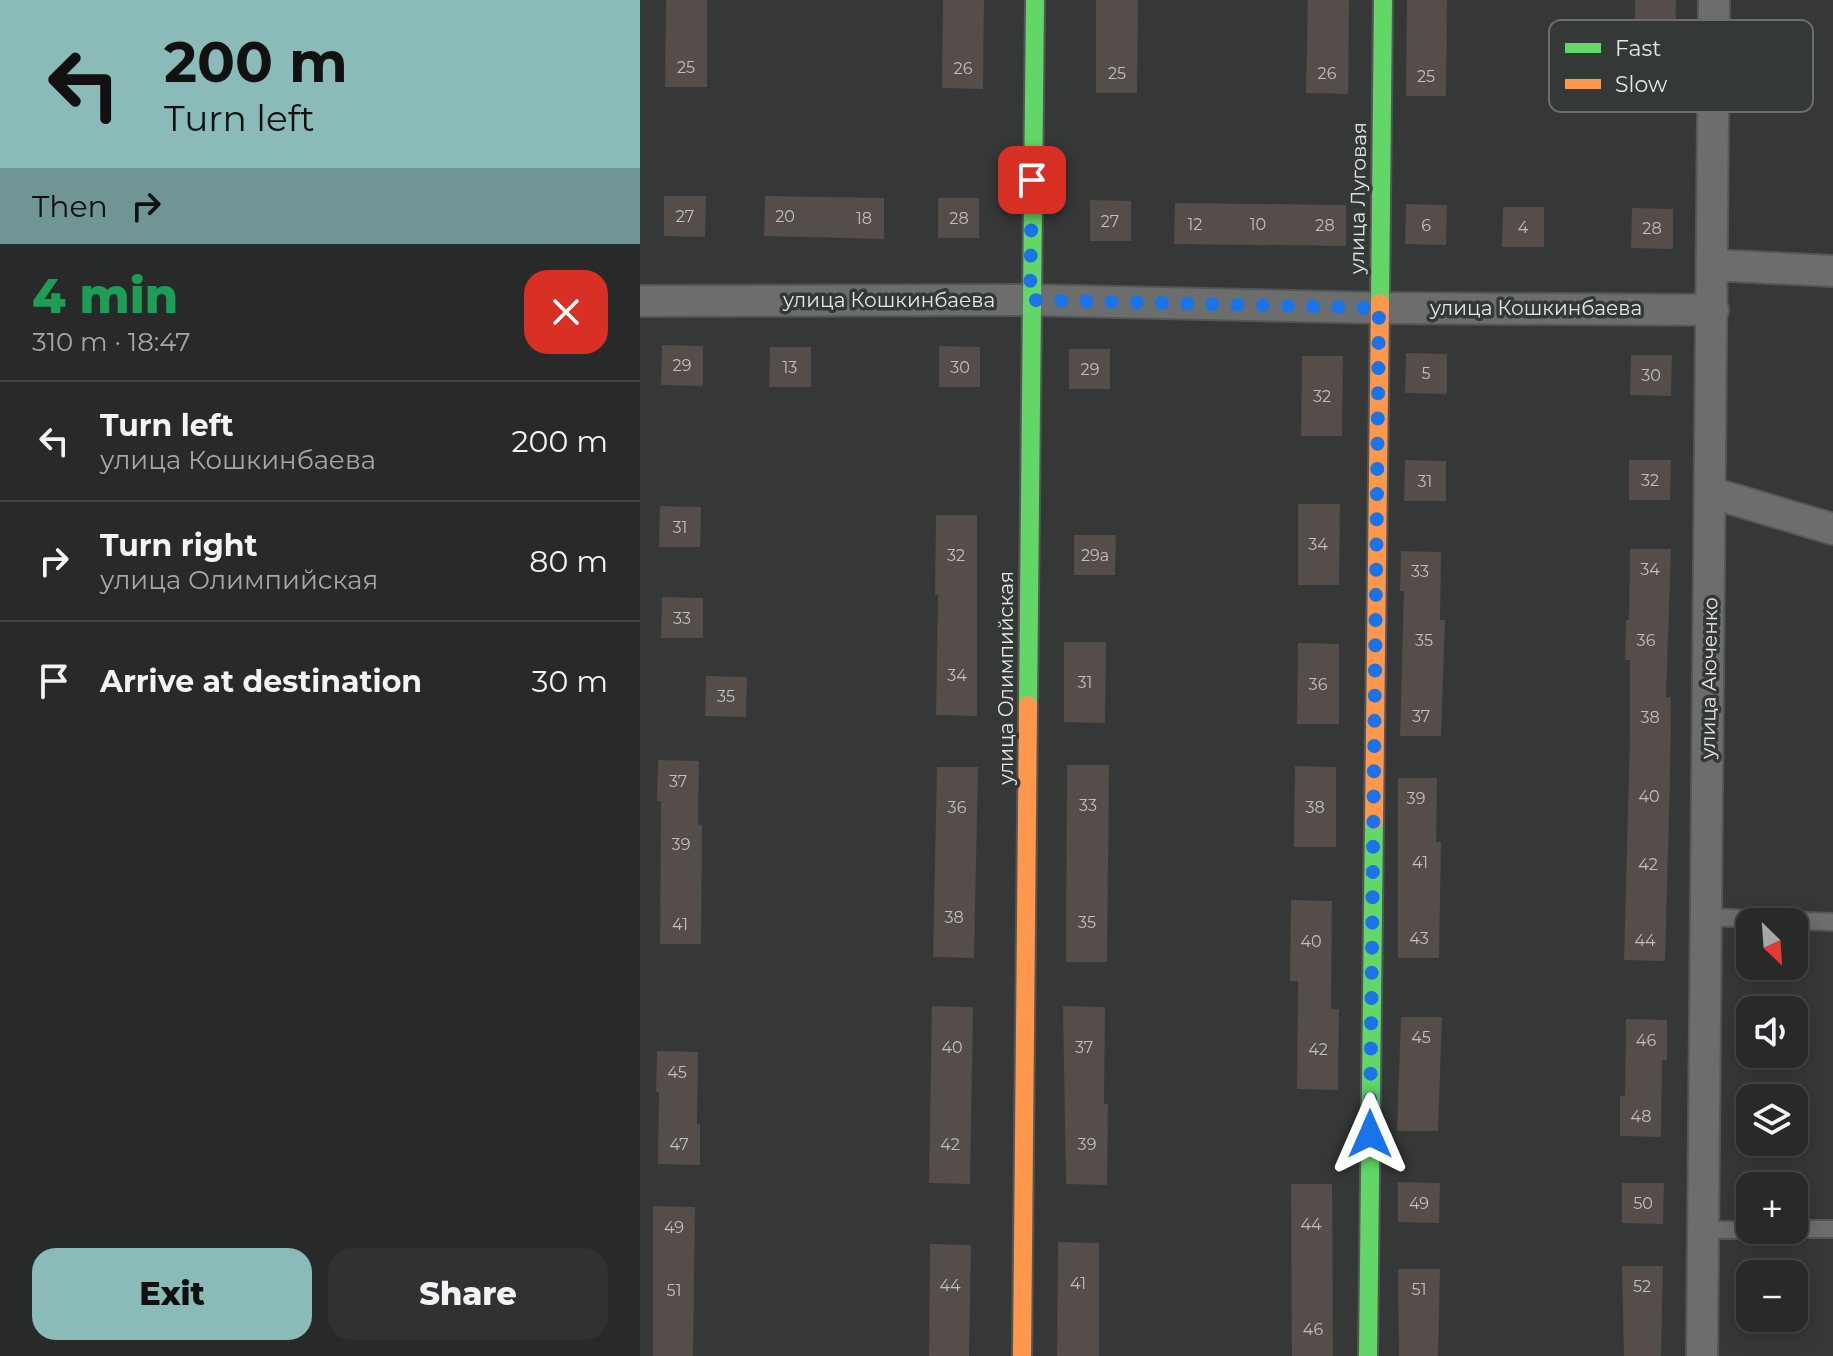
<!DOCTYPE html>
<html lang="en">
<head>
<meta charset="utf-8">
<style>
  body { margin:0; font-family:Montserrat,sans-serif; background:#303231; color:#f1f3f6; height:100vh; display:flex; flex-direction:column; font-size:30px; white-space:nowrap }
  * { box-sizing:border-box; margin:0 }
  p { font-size:26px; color:#a5a7a8 }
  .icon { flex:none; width:44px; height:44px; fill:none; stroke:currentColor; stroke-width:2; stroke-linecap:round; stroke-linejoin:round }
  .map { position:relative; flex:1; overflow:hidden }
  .details { display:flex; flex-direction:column; background:#282a29; width:640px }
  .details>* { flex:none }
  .guide { background:#8bbbb9; color:#111; overflow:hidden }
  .needle { width:52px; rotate:155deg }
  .controls { position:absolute; left:1096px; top:908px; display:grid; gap:16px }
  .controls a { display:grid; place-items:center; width:72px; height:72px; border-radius:16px; background:#282a29; box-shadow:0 4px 20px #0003,0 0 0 2px #444646; font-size:40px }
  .pin { position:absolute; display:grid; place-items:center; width:68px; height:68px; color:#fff; margin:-34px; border-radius:16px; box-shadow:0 4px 12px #0006 }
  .me { position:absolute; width:88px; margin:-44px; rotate:0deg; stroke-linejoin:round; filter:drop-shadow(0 0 6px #0008) }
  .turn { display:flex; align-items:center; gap:28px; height:168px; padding:0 32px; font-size:36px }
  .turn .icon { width:104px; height:104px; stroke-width:2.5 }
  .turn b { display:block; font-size:56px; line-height:68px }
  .then { display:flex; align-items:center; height:76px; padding:0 32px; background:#0003; gap:16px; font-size:30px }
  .round { display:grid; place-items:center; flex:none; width:84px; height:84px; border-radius:24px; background:#303231 }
  .summary { display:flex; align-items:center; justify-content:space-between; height:136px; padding:0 32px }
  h1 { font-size:48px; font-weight:800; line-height:60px; color:#1e9e55 }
  .primary-button { display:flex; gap:16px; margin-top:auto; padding:16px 32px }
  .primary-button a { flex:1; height:92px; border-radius:24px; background:#8bbbb9; color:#111; font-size:32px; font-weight:800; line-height:92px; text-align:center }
  .primary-button a+a { background:#303231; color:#f1f3f6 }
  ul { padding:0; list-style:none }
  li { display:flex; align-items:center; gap:24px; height:120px; padding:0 32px; border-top:2px solid #444646 }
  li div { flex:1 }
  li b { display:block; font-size:30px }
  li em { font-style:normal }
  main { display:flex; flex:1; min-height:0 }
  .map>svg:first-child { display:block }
  .building { fill:#544d49 }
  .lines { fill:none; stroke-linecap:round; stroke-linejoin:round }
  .lane-casing { stroke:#555756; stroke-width:20 }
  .street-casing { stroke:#555756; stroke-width:34 }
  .fast-casing { stroke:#555756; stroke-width:22 }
  .slow-casing { stroke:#555756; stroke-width:22 }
  .lane { stroke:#6c6e6d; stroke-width:16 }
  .street { stroke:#6c6e6d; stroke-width:30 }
  .fast { stroke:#63d668; stroke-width:18 }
  .slow { stroke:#ff974d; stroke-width:18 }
  .route { stroke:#1a73e8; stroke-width:14; stroke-dasharray:0 25.2 }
  .labels { text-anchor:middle; stroke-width:7; stroke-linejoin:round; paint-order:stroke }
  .number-label { font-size:16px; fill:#bfc0be }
  .street-label { font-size:20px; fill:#e3e6e5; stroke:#343937 }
  .key { fill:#343937; stroke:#696d6b; stroke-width:2 }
  .key-label { font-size:22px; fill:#e3e6e5 }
</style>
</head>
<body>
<main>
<section class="details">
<div class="guide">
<div class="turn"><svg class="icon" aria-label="left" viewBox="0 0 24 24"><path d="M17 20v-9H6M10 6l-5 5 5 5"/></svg><div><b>200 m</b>Turn left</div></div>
<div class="then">Then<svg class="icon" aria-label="right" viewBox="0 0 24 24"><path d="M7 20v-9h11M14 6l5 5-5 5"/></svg></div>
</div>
<div class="summary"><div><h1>4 min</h1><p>310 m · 18:47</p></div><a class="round" style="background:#d93025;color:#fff"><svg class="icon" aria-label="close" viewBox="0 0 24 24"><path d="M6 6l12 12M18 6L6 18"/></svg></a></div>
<ul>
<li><svg class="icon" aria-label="left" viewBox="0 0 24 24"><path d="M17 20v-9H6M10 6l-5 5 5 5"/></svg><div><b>Turn left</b><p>улица Кошкинбаева</p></div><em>200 m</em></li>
<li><svg class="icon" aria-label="right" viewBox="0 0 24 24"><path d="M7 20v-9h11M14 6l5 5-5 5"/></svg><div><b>Turn right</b><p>улица Олимпийская</p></div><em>80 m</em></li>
<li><svg class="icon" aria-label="arrive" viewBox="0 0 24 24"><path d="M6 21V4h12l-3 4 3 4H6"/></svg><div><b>Arrive at destination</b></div><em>30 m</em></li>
</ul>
<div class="primary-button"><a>Exit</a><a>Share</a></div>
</section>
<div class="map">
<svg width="1193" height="1356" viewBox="0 0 1193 1356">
  <rect width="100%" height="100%" fill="#353837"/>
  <path class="building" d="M26,0H67V87H25Z
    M303,0H344L343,89L302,88Z
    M456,0H498L497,93H456Z
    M668,0H709L708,94L666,93Z
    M767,0H807L806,96H766Z
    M995,0H1036L1035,98L994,97Z
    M24,196H66L65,237L24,236Z
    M125,196L244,198V239L124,236Z
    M298,198H339V238H298Z
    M450,200L491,201V241H450Z
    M535,203L706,205V246L534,244Z
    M766,204L807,205L806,245L765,244Z
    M863,207H904V247H862Z
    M992,208L1033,209V249L991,248Z
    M22,345L63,346V386L21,385Z
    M299,346L340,347V387H299Z
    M130,347H171V387H129Z
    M429,349H470V389H429Z
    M766,353L807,354V394L765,393Z
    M991,355H1032L1031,396L990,395Z
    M662,356H703L702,436H661Z
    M765,460L806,461V501H764Z
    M989,460H1031L1030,500H989Z
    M658,504H700L699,585H658Z
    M20,506L61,507L60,547H19Z
    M296,515H337V716L296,715L298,595H295Z
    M434,535H476L475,575H434Z
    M990,549H1031L1026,697H1031L1030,776L1025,961L984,960L990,737V660H985L986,620H989Z
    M761,551L801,552L800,620H805L801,736H760L764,591H760Z
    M22,597L63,598V638H21Z
    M424,642H466L465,723L424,722Z
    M658,643L699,644V724H657Z
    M66,676L107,677L106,717L65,716Z
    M18,760L59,761L58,824L62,825L61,944H20L21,801H17Z
    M427,765H469L467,962H426Z
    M655,766L696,767V847H654Z
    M297,767H338L334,958L293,957Z
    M758,778H797L796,842H801L799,958H758Z
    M651,900L692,901L691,1009H699L698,1090L657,1089L658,981H650Z
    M292,1006L333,1007L330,1184L289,1183Z
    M423,1006L465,1007L464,1104H468L467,1185L426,1184Z
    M761,1017H802L798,1131H757Z
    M986,1019L1027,1020V1060H1022L1021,1137L980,1136V1096H985Z
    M17,1051L58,1052L57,1124H60V1165L18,1164L19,1092H16Z
    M758,1182L800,1183L799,1223L758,1222Z
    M982,1183H1024L1023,1224L982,1223Z
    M651,1184H692L693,1356H652Z
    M13,1206L55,1207L53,1356H13Z
    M418,1242L459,1243V1356H417Z
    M290,1244L331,1245L329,1356H289Z
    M982,1266H1023L1021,1356H984Z
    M758,1269H800L798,1356H759Z"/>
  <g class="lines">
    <g class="lane-casing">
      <path id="lane" d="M1067,917L1193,922
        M1154,1229H1193
        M1062,1230H1110"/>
    </g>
    <g class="street-casing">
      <path id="street" d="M1072,265L1193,271
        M0,301L390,300L739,308L1073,310
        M1072,493L1193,529
        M1062,1356L1074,0"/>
    </g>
    <g class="fast-casing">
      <path id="fast" d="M740,303L743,0
        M388,705L395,0
        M728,1356L734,820"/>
    </g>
    <g class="slow-casing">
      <path id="slow" d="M734,820L740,303
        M382,1356L388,705"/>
    </g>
    <use href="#lane" class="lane"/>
    <use href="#street" class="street"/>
    <use href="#fast" class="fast"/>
    <use href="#slow" class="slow"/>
  </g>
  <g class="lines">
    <path class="route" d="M392,180L390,300L739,308L730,1134"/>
  </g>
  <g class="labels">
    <g class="number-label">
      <text x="46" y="73">25</text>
      <text x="323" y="74">26</text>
      <text x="477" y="79">25</text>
      <text x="687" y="79">26</text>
      <text x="786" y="82">25</text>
      <text x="45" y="222">27</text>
      <text x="145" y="222">20</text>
      <text x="224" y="224">18</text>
      <text x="319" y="224">28</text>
      <text x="470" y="227">27</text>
      <text x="555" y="230">12</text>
      <text x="618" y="230">10</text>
      <text x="685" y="231">28</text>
      <text x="786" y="231">6</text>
      <text x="883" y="233">4</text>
      <text x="1012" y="234">28</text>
      <text x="42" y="371">29</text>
      <text x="150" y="373">13</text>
      <text x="320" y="373">30</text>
      <text x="450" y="375">29</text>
      <text x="786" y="379">5</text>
      <text x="1011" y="381">30</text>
      <text x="682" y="402">32</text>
      <text x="1010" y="486">32</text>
      <text x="785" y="487">31</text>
      <text x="40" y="533">31</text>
      <text x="678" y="550">34</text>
      <text x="316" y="561">32</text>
      <text x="455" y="561">29а</text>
      <text x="1010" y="575">34</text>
      <text x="780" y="577">33</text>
      <text x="42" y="624">33</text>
      <text x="784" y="646">35</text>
      <text x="1006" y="646">36</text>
      <text x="317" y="681">34</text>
      <text x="445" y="688">31</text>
      <text x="678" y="690">36</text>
      <text x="86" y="702">35</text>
      <text x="781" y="722">37</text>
      <text x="1010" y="723">38</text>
      <text x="38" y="787">37</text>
      <text x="1009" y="802">40</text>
      <text x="776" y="804">39</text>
      <text x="448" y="811">33</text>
      <text x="317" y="813">36</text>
      <text x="675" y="813">38</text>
      <text x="41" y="850">39</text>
      <text x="780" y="868">41</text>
      <text x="1008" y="870">42</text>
      <text x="314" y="923">38</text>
      <text x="447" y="928">35</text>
      <text x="40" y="930">41</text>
      <text x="779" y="944">43</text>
      <text x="1005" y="946">44</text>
      <text x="671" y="947">40</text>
      <text x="781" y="1043">45</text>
      <text x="1006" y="1046">46</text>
      <text x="312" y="1053">40</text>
      <text x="444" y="1053">37</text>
      <text x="678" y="1055">42</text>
      <text x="37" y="1078">45</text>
      <text x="1001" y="1122">48</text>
      <text x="39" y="1150">47</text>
      <text x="310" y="1150">42</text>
      <text x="447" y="1150">39</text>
      <text x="779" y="1209">49</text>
      <text x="1003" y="1209">50</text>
      <text x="671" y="1230">44</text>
      <text x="34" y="1233">49</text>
      <text x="438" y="1289">41</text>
      <text x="310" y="1291">44</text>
      <text x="1002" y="1292">52</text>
      <text x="779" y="1295">51</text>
      <text x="34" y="1296">51</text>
      <text x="673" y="1335">46</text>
    </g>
    <g class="street-label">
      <text transform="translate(718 198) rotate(-89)" y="7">улица Луговая</text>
      <text x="249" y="307">улица Кошкинбаева</text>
      <text x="896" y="315">улица Кошкинбаева</text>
      <text transform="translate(366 678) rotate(-90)" y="7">улица Олимпийская</text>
      <text transform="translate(1069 678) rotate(-89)" y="7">улица Аюченко</text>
    </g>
  </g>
  <rect x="909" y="20" width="264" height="92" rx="12" class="key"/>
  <rect x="925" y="43" width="36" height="10" fill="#63d668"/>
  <rect x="925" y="79" width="36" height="10" fill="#ff974d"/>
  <g class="key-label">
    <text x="975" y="56">Fast</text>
    <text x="975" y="92">Slow</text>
  </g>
</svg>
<div class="controls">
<a><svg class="needle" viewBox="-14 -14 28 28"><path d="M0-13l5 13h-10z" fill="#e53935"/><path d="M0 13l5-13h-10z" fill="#a5a7a8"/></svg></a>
<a><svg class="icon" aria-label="sound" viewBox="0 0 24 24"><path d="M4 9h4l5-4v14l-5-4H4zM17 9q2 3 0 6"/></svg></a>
<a><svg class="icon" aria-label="layers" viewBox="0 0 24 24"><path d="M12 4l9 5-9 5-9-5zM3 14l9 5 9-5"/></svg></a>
<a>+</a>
<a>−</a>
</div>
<div class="pin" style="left:392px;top:180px;background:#d93025"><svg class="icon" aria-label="arrive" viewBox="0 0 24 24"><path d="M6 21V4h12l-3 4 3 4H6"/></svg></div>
<svg class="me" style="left:730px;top:1134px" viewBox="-20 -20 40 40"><path d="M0-17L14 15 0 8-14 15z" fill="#1a73e8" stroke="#fff" stroke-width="4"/></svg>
</div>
</main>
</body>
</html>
